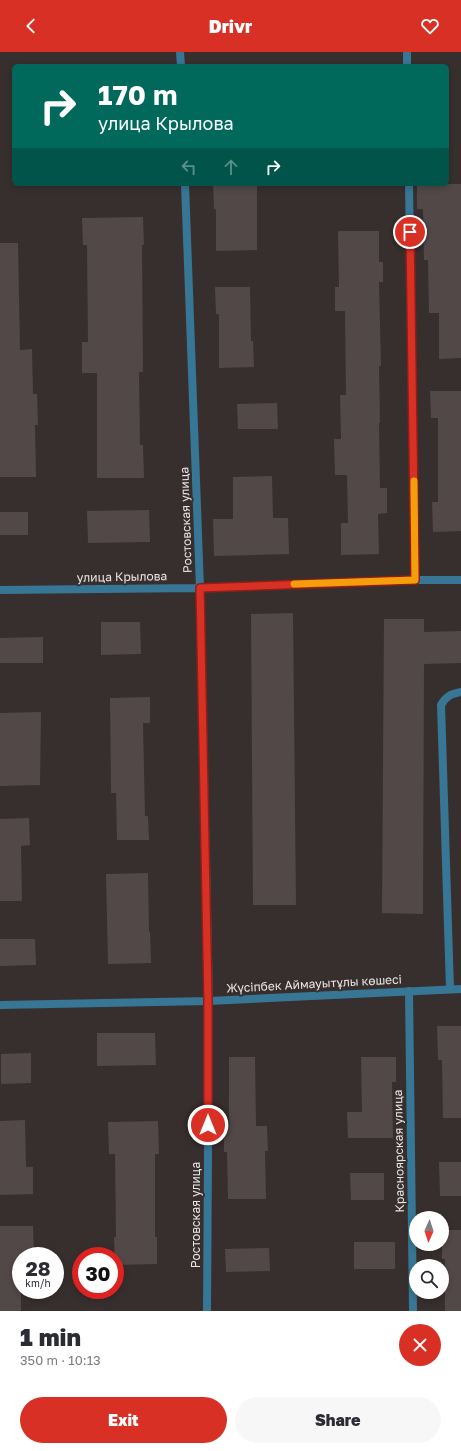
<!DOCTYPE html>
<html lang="en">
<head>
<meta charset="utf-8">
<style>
  body { margin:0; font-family:"Golos Text",sans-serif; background:#f7f7f7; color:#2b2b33; height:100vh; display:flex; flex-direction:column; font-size:15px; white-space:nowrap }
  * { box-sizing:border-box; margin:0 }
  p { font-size:13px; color:#7c7c81 }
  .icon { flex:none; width:22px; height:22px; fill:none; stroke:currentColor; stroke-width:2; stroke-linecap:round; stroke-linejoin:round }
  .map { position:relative; height:1259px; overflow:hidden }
  .panel { display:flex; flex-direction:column; background:#fff; flex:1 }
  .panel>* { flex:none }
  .hud { position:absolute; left:12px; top:12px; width:437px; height:122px; border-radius:6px; box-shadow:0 2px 6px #0003; background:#00695c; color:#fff; overflow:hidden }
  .needle { width:26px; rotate:183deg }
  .fabs { position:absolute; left:409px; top:1159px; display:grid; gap:8px }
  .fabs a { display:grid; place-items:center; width:40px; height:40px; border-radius:50%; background:#fff; box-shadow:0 2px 6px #0003; font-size:20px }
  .speed { position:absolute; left:12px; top:1195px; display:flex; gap:8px; font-size:20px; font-weight:700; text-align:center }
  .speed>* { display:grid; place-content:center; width:52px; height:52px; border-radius:50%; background:#fff; box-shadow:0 2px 6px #0003; line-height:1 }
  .speed small { font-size:10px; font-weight:400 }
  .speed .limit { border:6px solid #d22; background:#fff; color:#111 }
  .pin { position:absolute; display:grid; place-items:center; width:34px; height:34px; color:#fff; margin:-17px; border:2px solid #fff; border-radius:50%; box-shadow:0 1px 4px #0007 }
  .me { position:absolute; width:44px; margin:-22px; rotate:0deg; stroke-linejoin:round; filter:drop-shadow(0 0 3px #0008) }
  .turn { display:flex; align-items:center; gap:14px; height:84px; padding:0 20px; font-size:18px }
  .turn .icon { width:52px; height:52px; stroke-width:2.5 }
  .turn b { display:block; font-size:28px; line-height:34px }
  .lanes { display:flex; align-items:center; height:38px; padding:0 20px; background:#0003; justify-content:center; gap:20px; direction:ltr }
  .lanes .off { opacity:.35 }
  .round { display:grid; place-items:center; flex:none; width:42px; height:42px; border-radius:21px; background:#f7f7f7 }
  .head { display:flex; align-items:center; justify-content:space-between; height:68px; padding:0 20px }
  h1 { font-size:24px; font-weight:800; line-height:30px }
  .action { display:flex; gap:8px; margin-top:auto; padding:8px 20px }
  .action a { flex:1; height:46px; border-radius:24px; background:#d93025; color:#fff; font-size:16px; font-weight:800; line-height:46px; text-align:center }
  .action a+a { background:#f7f7f7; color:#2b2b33 }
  header { display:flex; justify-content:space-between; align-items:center; height:52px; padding:0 20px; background:#d93025; color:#fff; font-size:18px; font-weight:800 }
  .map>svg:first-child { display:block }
  .building { fill:#524847 }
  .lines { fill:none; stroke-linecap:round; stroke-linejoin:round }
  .service { stroke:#377695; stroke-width:8 }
  .minor { stroke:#377695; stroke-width:8 }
  .tertiary { stroke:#377695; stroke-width:8 }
  .route-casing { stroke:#8d1f18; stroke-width:10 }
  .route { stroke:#d93025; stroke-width:7 }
  .slow { stroke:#f59e0b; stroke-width:7 }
  .labels { text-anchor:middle; stroke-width:4; stroke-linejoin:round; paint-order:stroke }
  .street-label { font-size:12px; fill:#eae4e3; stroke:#372f2d }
</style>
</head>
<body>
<header><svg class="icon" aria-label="back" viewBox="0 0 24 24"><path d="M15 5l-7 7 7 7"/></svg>Drivr<svg class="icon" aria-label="heart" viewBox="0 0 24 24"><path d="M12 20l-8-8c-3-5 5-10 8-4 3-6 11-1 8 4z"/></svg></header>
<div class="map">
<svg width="461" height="1259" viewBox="0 0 461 1259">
  <rect width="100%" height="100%" fill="#372f2d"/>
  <path class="building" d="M213,132H257V198L216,199V157H214Z
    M417,132H461V306L439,307V261H429L428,208H424L423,157H417Z
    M143,165L144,193H142L143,320H139L140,393H143L144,426H97V321H82V290H88L87,193H83L82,166Z
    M338,179H379V210H383V230H379L381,314H379L380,371H379L380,436H387V461L378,462L379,502L341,503V471H348L347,423H335L334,387H341L340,343H346L345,259H335V235H339Z
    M0,191H18L20,298L32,297L33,342H37L38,373H35L36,425H0Z
    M215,235H250L251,289H253L254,315L219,316V262H216Z
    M430,339H461V479L433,480L432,450H438V366H431Z
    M277,351L278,377H238L237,352Z
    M272,424L273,466H288L289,502L214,504L213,467H233V425Z
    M149,458L150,490L88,491L87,459Z
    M0,460H28V483H0Z
    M293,561L296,853H253L251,562Z
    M384,567H424V580L461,579V611L424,612L423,862L382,861Z
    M101,570H140L141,602L101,603Z
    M43,585V611H0V586Z
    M150,645V671H143L145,764H148L149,788H117L116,741H111L110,646Z
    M41,660L40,733L0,734V661Z
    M29,766L30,793L21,794L22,849H0V767Z
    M148,821L149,880H150L151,911L108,912L106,822Z
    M0,887H35L36,913L0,914Z
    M437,974H461V1066H443L442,1008H438Z
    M97,981H155L156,1013L97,1014Z
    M31,1001V1031L1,1032V1002Z
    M229,1005H255L256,1074H267L268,1099H265L266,1147H228L227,1100H224V1074H229Z
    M361,1005H396V1030H392L393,1086H348L347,1060H362Z
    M25,1068L26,1115H33V1142L0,1143V1069Z
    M158,1069L159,1102H155V1185H157V1212L115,1213L114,1185H116L115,1102H109L108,1070Z
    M439,1110H461V1144H440Z
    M350,1121H384V1148H351Z
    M0,1174H33L34,1204H21V1259H0Z
    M442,1178H461V1259H445V1207H442Z
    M354,1190H395V1217H354Z
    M269,1196L270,1219L226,1220L225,1197Z"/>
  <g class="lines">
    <path class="service" d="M450,937L441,653C446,644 451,642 461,640"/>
    <path class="minor" d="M180,0L181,14
      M407,0V14
      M185,132L200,536L209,949L207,1259
      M409,132L415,528
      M0,538L200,536L415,528H461
      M409,939L413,1259"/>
    <path class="tertiary" d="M0,953L209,949L461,937"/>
  </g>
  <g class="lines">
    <g class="route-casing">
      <path id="route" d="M208,1073V949L200,536L415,528L410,180"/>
    </g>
    <use href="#route" class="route"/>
    <path class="slow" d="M294,532L415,528L414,429"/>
  </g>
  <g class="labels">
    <g class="street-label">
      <text transform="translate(186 468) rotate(-92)" y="4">Ростовская улица</text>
      <text transform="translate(122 525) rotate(-1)" y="4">улица Крылова</text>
      <text transform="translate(314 932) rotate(-3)" y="4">Жүсіпбек Аймауытұлы көшесі</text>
      <text transform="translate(399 1099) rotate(-91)" y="4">Красноярская улица</text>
      <text transform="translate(196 1163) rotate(-90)" y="4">Ростовская улица</text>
    </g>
  </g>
</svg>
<div class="fabs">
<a><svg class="needle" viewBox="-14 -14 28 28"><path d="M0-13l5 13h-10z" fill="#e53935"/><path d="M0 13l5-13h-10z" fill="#7c7c81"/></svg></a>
<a><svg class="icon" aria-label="search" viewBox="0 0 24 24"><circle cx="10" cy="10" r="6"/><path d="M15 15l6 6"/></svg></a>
</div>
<div class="speed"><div>28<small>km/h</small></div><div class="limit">30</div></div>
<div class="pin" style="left:410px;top:180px;background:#d93025"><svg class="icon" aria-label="arrive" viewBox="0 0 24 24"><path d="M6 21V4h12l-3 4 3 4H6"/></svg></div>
<svg class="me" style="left:208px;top:1073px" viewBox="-20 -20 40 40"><circle r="17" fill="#d93025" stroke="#fff" stroke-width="3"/><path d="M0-11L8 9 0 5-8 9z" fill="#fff"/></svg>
<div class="hud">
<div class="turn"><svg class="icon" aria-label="right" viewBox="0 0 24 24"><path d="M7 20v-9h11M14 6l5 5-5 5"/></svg><div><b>170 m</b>улица Крылова</div></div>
<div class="lanes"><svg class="icon off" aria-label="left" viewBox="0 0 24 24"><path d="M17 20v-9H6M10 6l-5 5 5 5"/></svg><svg class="icon off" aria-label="ahead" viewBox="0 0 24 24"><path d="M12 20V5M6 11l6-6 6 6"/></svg><svg class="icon" aria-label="right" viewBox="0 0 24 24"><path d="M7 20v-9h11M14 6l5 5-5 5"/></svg></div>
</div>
</div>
<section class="panel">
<div class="head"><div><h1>1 min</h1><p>350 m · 10:13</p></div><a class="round" style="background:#d93025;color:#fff"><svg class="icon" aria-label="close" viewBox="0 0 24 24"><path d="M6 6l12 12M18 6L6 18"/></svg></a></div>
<div class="action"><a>Exit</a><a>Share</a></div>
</section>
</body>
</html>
